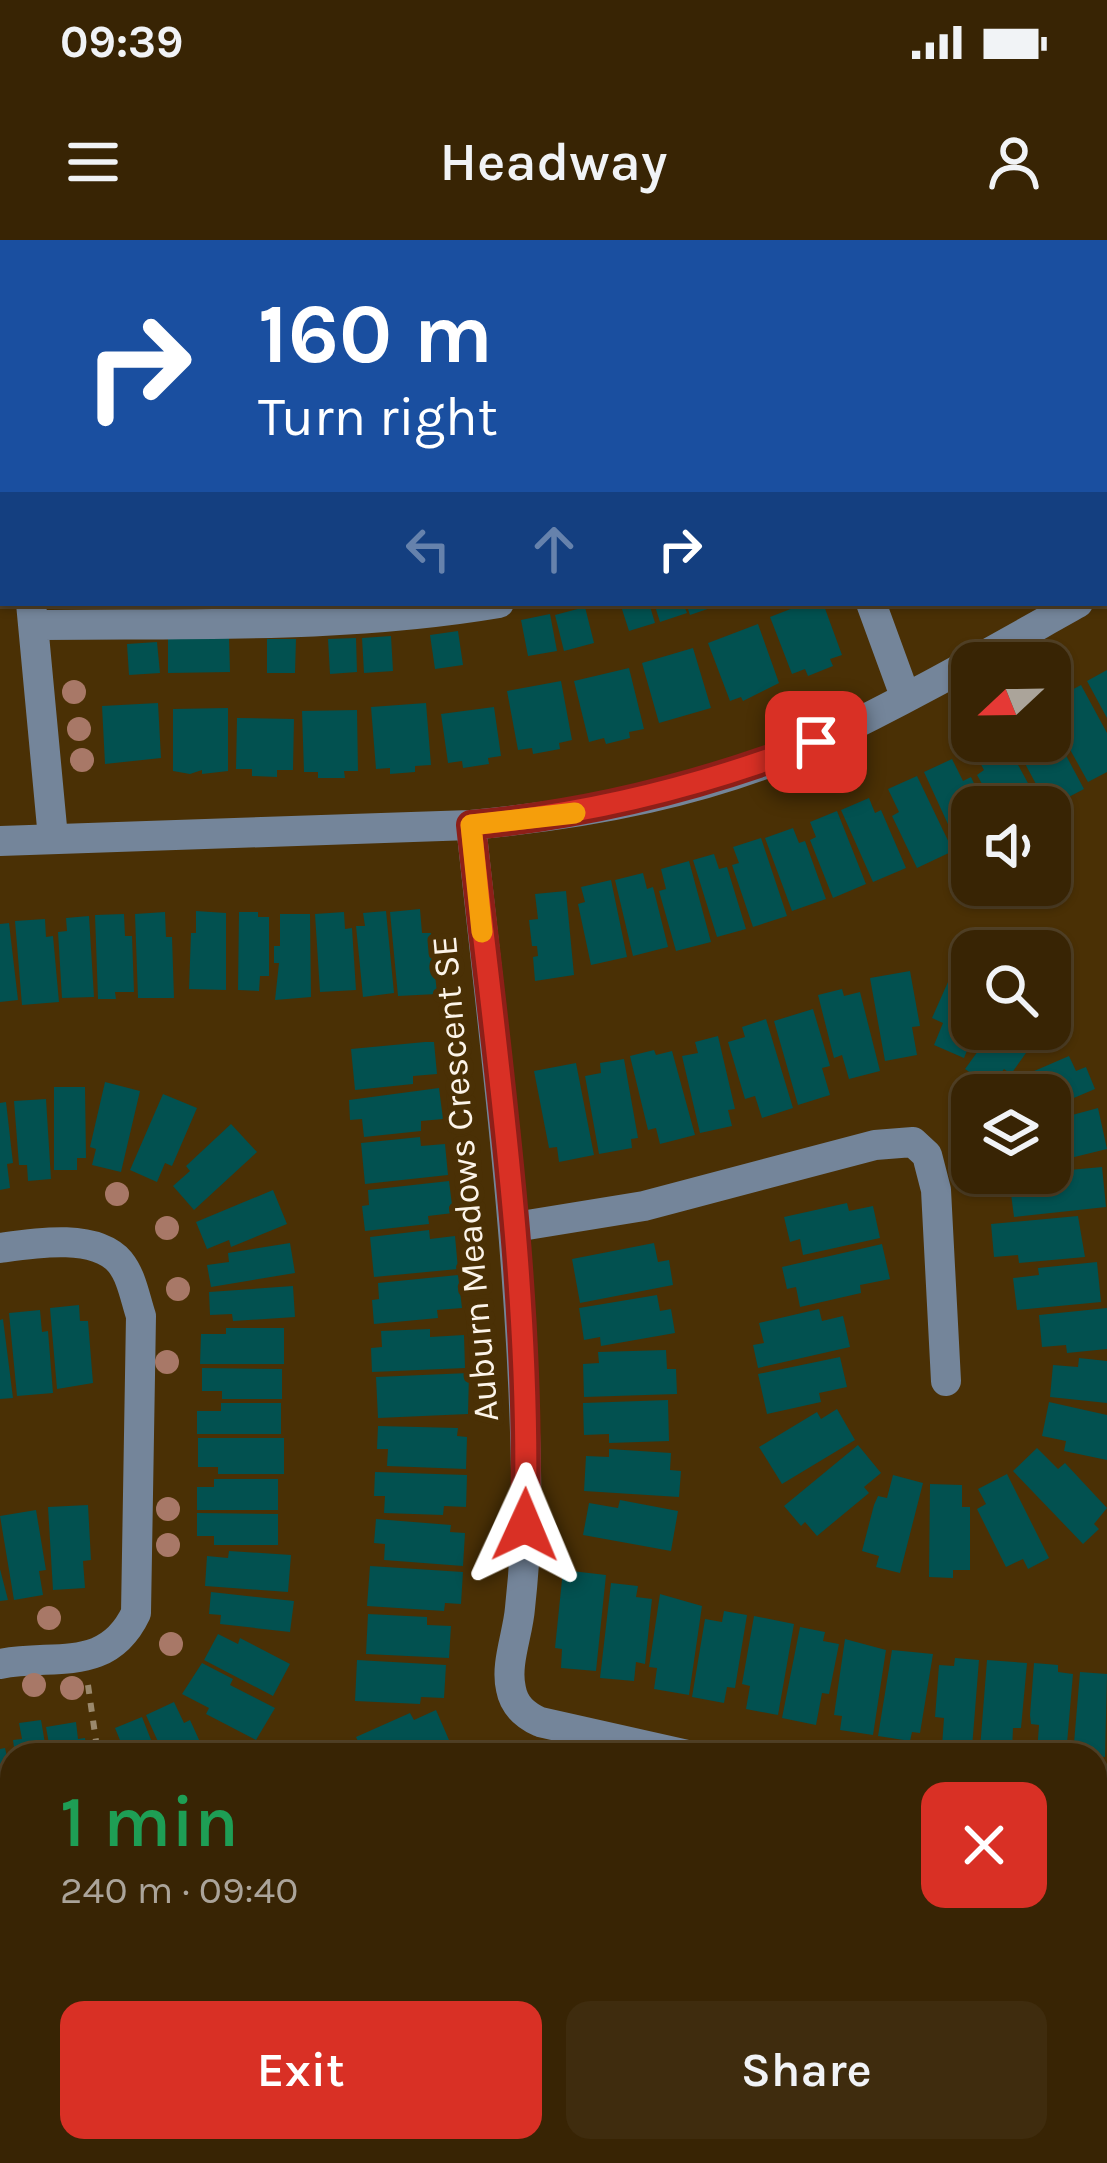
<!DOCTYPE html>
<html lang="en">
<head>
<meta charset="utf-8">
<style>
  body { margin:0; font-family:Karla,sans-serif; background:#3f2c0e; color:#f1f3f6; height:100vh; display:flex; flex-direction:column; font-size:45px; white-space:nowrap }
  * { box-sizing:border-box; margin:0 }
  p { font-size:39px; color:#aba49a }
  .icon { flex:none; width:66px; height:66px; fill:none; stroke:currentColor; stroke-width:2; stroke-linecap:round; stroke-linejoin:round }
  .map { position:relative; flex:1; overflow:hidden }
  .sheet { position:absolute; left:0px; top:1503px; width:1107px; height:420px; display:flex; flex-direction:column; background:#382404; border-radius:36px 36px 0 0; box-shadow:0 3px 9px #0004,0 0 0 3px #524126 }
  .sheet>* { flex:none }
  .hud { position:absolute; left:0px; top:0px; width:1107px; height:366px; box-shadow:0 3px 9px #0004,0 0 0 3px #524126; background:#1a4fa0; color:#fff; overflow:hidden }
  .needle { width:78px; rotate:248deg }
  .controls { position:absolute; left:951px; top:402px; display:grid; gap:24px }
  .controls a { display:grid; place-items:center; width:120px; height:120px; border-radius:24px; background:#382404; box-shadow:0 3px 9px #0004,0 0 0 3px #524126; font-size:60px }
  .pin { position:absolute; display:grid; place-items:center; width:102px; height:102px; color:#fff; margin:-51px; border-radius:24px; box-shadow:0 6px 18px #0006 }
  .me { position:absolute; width:132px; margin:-66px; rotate:1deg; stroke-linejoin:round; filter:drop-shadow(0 0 9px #0008) }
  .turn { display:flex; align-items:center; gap:42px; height:252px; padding:0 60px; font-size:54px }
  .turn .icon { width:156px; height:156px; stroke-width:2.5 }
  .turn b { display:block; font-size:84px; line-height:102px }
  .lanes { display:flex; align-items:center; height:114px; padding:0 60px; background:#0003; justify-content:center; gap:60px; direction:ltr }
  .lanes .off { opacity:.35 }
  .round { display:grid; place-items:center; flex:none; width:126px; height:126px; border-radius:24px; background:#3f2c0e }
  .summary { display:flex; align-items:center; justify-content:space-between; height:204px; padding:0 60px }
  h1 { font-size:72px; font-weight:600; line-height:90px; color:#1e9e55 }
  .action { display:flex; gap:24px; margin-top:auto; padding:24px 60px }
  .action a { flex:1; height:138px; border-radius:24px; background:#d93025; color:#fff; font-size:48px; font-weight:600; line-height:138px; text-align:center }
  .action a+a { background:#3f2c0e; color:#f1f3f6 }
  .status { display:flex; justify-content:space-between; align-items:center; height:84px; padding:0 60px; background:#382404; direction:ltr }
  .status svg { height:33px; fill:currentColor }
  header { display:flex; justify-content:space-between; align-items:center; height:156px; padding:0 60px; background:#382404; font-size:54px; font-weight:600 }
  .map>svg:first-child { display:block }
  .built { fill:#543602 }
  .green { fill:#7c3c44 }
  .building { fill:#025150 }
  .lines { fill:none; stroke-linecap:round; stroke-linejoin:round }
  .path { stroke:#9a886c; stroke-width:6; stroke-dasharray:9 9; stroke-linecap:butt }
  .minor { stroke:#74859a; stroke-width:30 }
  .tree { fill:#a87867 }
  .route-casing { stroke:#8d1f18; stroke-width:30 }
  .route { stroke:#d93025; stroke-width:21 }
  .slow { stroke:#f59e0b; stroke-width:21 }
  .labels { text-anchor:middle; stroke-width:12; stroke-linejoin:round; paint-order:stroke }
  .street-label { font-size:36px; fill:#fcf4e9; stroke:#4a3005 }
</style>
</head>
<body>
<div class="status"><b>09:39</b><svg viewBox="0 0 49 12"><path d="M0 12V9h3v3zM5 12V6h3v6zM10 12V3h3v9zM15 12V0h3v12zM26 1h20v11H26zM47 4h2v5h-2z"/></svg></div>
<header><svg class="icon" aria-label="menu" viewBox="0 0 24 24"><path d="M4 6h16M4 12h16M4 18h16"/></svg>Headway<svg class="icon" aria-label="person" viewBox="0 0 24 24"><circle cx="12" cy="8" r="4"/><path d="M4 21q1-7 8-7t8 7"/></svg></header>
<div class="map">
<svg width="1107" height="1923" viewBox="0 0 1107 1923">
  <rect width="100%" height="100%" fill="#4a3005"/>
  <path class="built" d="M1095,1825L1107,1826V1923H824L842,1911H1095Z"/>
  <path class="green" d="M12,1616V1911H842L824,1923H0V1618Z
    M1095,1765L1107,1766V1826L1095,1825Z"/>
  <path class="building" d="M620,363H649L655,383L629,391Z
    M654,363H683L687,373L660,382Z
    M686,363H722V364L690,375Z
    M806,363H823L842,415L830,419L833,426L808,436L805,429L792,434L770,377Z
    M585,367L594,403L564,411L555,375Z
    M550,374L557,411L528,416L521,380Z
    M758,384L779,443L743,461L741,457L730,461L708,403Z
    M458,391L463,425L435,429L430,395Z
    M391,396L393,431L364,433L362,398Z
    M229,398L230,432L168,433V399Z
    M356,398L357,432L330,434L328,399Z
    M267,399H296L295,433H267Z
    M157,402L160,433L129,435L127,404Z
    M693,408L711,468L659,483L642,423Z
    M629,428L644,489L629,492L630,498L606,504L604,498L589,502L574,441Z
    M1107,430V478L1087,441Z
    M561,441L572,500L559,503L560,509L533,514L532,508L518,510L507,451Z
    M1081,445L1107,493V532L1088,542L1057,486L1065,482L1053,460Z
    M158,463L161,518L105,524L102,466Z
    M426,463L431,525L415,526V532L390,534V528L376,529L371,467Z
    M494,467L501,516L488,518L489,524L463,528L462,521L448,523L441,474Z
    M228,468V531L202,534V530L190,534L173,531V469Z
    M357,470L358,531H344L345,538H318V532H304L302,471Z
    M237,478L294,479L293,530H277V537L252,536V529H236Z
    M1054,493L1084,549L1063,560L1059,553L1045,561L1013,501H1050Z
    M985,501H1005L1041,567H995L977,535L984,530L972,508Z
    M952,519L963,541L971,537L985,567H972V600L958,606L924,532Z
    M917,536L953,611L917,628L892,576L899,572L888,549Z
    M869,558L875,573L881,570L906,628L873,642L841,570Z
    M837,571L866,644L833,658L810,600L816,597L810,582Z
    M793,588L799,603L805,601L826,659L792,671L765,598Z
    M761,598L787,676L753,687L732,625L739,623L733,607Z
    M714,614L719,629L727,627L746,689L717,697L693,620Z
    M689,621L711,702L676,711L659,651L666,649L661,629Z
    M643,633L647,649L653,647L668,707L633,716L615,640Z
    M611,640L627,717L591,725L578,664L585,662L581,647Z
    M566,651L574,735L535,741L533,717L538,716L537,706H532L529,680L538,679L535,654Z
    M420,669L422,693H431L437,754L398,756L390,672Z
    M196,671L226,673V750L189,749L191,693H196Z
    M386,671L394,753L363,757L356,686H365L363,673Z
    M165,672L166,697H172L174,758H138L135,674Z
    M239,672H258V677H269V736H260L259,751L238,750Z
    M344,672L345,689L352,688L356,750L320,752L315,674Z
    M124,674L125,696H132L134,752H115L116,759H98L95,675Z
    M280,674H310L311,757L275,760L279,723H274V706H280Z
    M89,676L94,757L62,758L58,692L67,691L66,678Z
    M45,679L46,697L53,696L59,762L22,765L15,681Z
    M9,683L18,760L0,762V684Z
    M956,724L972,731V789H976L964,818L934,805L943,783L932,778Z
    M910,731L920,786L912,787L917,815L885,821L870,738Z
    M842,749L844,756L860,752L880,831L849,839L842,815L834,818L818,755Z
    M813,769L830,826L822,828L830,855L798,865L774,781Z
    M766,779L793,868L762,878L755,856L745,859L728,802L745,797L742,787Z
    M994,789H1043L1011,834L1004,829L991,847L965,829Z
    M718,796L735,869L728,870L732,886L700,893L682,816L698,813L695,802Z
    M425,802H434L437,834L413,836V844L355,850L351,809Z
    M654,810L656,815L672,811L695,895L660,904L656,888L648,890L630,816Z
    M1069,816L1076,831L1086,827L1095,849L1050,868V855H998L1019,846L1017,840L1025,835Z
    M624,819L638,898L631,899L632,908L599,914L585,836L601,833L600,823Z
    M576,823L594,915L559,922L557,907L549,908L534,831Z
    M105,842L140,851L121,932L92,925L96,909L90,907Z
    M54,847H85L86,918H77V930H54Z
    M439,848L443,879L421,881V891L364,897L362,879L350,880L349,860Z
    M163,854L197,868L172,926L165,923L157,942L130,930Z
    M46,859L51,939L28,941L27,925H19L14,861Z
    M6,862L13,923L7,924L10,948L0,950V863Z
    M1098,868L1107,909L1050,923V881Z
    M231,884L257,912L194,970L173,946L190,931L186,926Z
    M420,897L421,906L445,904L448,935L365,944L361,903Z
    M1102,927L1106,967L1014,977L1010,946L1026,944L1025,934Z
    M449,941L453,973L428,976L429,984L365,991L362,966L369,965L368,950Z
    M273,950L287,984L231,1007L229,1000L207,1009L196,982Z
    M847,963L849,971L873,966L880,998L803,1015L800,999L790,1002L784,977Z
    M1078,976L1085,1017L1019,1023L1018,1015L994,1017L991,984Z
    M429,990L430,999L455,996L458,1029L374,1037L370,997Z
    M290,1003L295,1033L211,1047L207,1025L229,1022L228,1013Z
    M654,1003L658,1022L669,1020L673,1045L580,1063L572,1019Z
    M882,1004L890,1039L860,1045L861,1053L800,1067L796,1047L787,1049L782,1027Z
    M1097,1022L1101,1062L1017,1070L1013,1038L1039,1035L1038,1028Z
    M458,1035L462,1068L437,1070L438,1078L374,1084L372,1060L379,1059L378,1043Z
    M293,1046L295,1077L233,1081L232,1074L210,1075L209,1052Z
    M657,1055L660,1071L671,1069L675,1093L601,1106L600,1097L584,1100L579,1068Z
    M79,1065L80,1081H88L93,1143L57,1149L50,1068Z
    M1107,1068V1109L1067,1113L1066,1105L1042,1107L1039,1075Z
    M819,1069L822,1081L843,1076L850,1107L758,1128L753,1105L764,1103L759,1083Z
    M40,1070L42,1092L48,1091L53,1153L17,1156L9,1073Z
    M3,1079L13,1158L0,1159V1080Z
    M226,1088H284V1124H200L201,1094H226Z
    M430,1089V1097L464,1095L465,1128L372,1132L371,1108L382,1107L381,1091Z
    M666,1110L667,1129H676L677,1154L584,1157L583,1124L599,1123L598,1112Z
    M840,1117L847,1147L819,1153L821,1162L767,1174L758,1134Z
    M1079,1118L1107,1121V1163L1050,1157L1053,1125L1078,1127Z
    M202,1128L282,1129V1159H222V1151H202Z
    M469,1133L468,1174L378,1178L376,1137Z
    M668,1160L669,1201L609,1203V1194L584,1195L583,1163Z
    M1049,1162L1107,1175V1220L1064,1211L1066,1201L1042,1196Z
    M221,1163H281V1194H197V1171H221Z
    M837,1169L855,1200L782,1244L759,1207L817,1172L821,1179Z
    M378,1186L458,1188L457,1196L467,1197L466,1229L387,1226L388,1209H377Z
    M198,1198H284V1234H218V1227H198Z
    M858,1205L881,1233L864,1247L869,1253L817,1296L805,1282L801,1286L784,1266Z
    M1037,1208L1058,1229L1065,1223L1107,1268L1094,1284L1099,1289L1083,1304L1013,1231Z
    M609,1209L671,1213L670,1230L681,1231L679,1257L584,1251L586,1216L609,1217Z
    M375,1232L467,1235L466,1267L444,1266L443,1275L384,1273L385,1256H374Z
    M1007,1234L1049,1318L1028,1329L1023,1319L1006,1327L977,1269L986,1264L978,1249Z
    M893,1235L923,1243L900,1333L876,1327L879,1316L862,1311L874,1265L878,1256L887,1258Z
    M214,1239H278V1270H197V1247H214Z
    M930,1244L962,1245V1267H970V1330H953V1338L929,1337Z
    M620,1260L678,1271L671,1311L583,1295L589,1263L618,1268Z
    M88,1265L91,1320L83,1321L85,1348L53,1350L48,1267Z
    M36,1270L46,1330L39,1331L43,1355L14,1360L0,1276Z
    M197,1273L278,1274V1305H214V1296H197Z
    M376,1279L451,1285L450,1292L465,1293L463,1326L384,1320L385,1304L374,1303Z
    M229,1311L291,1315L288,1352L205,1346L207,1316L228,1318Z
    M370,1326L463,1332L461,1364L445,1363L444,1371L367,1366Z
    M0,1329L8,1360L0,1361Z
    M563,1330L606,1335L596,1431L561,1428L562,1409L555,1408Z
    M611,1343L638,1346L636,1357L652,1359L645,1424L636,1422L634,1441L600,1438Z
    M211,1352L294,1361L290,1392L220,1384L221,1375L209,1374Z
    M660,1354L702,1366L689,1455L654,1449L657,1428L649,1427Z
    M724,1371L747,1375L735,1448L727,1447L724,1463L692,1457L705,1379L722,1382Z
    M368,1374L427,1377V1385L451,1386L449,1418L366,1414Z
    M754,1376L794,1384L778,1475L746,1469L750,1446L742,1444Z
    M800,1387L825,1392L823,1401L839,1404L829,1454L822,1453L816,1485L782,1478Z
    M218,1394L238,1404L240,1398L290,1424L273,1456L204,1420Z
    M845,1399L886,1410L873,1495L840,1490L842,1476L834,1475Z
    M892,1410L933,1414L920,1493L912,1492L910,1501L878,1496Z
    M955,1418L979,1420L972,1508L942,1506L944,1478L935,1477L939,1425L954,1426Z
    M357,1420L446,1425L444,1458L421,1457L420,1464L355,1461Z
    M987,1420L1027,1423L1021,1488H1013L1012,1511L980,1509Z
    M202,1423L233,1439L230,1445L275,1468L256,1500L206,1474L209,1468L182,1454Z
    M1034,1423L1058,1425V1432L1073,1434L1066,1515L1037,1513L1039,1485L1031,1484L1030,1475Z
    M1080,1432L1107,1434L1105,1517L1073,1515Z
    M174,1462L184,1483L190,1480L206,1515H164L146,1475Z
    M436,1470L449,1500L415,1515H364L356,1497L410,1473L414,1480Z
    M142,1477L157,1515H113L124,1510L115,1488Z
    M41,1480L47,1515H15L13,1500L22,1499L19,1483Z
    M76,1482L78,1499L85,1498L87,1515H51L46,1487Z
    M5,1508L12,1538V1571L0,1574V1509Z
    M1098,1633L1107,1634V1728L1095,1727Z
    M1102,1889L1107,1890V1923H1075L1077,1911L1099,1912Z"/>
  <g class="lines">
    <path class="path" d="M88,1445L98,1515
      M0,1653L12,1649
      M1095,1789H1107"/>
    <path class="minor" d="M131,0L132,3
      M465,0L469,3
      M712,0L715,3
      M822,3L827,0
      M1104,88L1107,86
      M0,105L3,119
      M1104,348L1107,347
      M31,363L53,598
      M871,363L905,456
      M33,385C188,383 346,389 499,363
      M471,585C494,800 522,1015 526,1231C527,1277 525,1323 520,1368C518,1394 505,1424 511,1449C514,1466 525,1475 540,1482L687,1515
      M0,601L471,585C588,574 710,552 818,502C907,460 992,411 1078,363
      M515,987L644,966L875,905L913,902L927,915L936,950L946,1141
      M0,1008C35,1003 95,993 120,1022C132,1037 135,1058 141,1076L136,1373C107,1434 55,1413 0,1424
      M1095,1573L1107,1575"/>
  </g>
  <g class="tree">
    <circle cx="74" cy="452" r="12"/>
    <circle cx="79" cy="489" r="12"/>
    <circle cx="82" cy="520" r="12"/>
    <circle cx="117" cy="954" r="12"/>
    <circle cx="167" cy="988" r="12"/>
    <circle cx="178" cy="1049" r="12"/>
    <circle cx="167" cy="1122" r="12"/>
    <circle cx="168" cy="1269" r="12"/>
    <circle cx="168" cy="1305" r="12"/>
    <circle cx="49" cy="1378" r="12"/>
    <circle cx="171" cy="1404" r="12"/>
    <circle cx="34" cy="1445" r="12"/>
    <circle cx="72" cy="1448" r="12"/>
  </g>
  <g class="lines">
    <g class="route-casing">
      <path id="route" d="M525,1285C532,1051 496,817 471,585C591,574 703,546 816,502"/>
    </g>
    <use href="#route" class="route"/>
    <path class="slow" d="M482,692L471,585L575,573"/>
  </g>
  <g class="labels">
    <g class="street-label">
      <text transform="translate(464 939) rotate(-95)" y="13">Auburn Meadows Crescent SE</text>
    </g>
  </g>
</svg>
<div class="controls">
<a><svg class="needle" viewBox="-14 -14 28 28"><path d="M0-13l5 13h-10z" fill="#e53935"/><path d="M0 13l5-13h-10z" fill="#aba49a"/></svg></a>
<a><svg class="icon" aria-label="sound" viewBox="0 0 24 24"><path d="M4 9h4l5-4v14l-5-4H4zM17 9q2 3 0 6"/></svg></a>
<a><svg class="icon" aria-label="search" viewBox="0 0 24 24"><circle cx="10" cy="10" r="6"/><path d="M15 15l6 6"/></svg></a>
<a><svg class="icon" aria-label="layers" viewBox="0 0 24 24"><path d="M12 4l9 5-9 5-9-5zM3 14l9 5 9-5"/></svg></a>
</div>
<div class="pin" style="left:816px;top:502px;background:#d93025"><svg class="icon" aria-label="arrive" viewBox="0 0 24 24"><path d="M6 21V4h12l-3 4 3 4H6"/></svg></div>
<svg class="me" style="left:525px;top:1285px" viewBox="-20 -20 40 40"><path d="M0-17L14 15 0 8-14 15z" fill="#d93025" stroke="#fff" stroke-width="4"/></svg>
<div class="hud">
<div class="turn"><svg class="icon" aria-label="right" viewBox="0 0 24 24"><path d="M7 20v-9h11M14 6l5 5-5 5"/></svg><div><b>160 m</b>Turn right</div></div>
<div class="lanes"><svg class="icon off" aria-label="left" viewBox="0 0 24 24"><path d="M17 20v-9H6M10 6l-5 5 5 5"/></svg><svg class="icon off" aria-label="ahead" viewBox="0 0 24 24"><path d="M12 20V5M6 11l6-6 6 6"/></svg><svg class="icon" aria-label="right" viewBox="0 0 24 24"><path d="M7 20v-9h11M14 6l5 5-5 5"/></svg></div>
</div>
<section class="sheet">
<div class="summary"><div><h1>1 min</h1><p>240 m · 09:40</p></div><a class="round" style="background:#d93025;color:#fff"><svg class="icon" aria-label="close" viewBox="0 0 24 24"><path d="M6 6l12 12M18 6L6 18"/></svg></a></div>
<div class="action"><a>Exit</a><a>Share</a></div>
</section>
</div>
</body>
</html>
